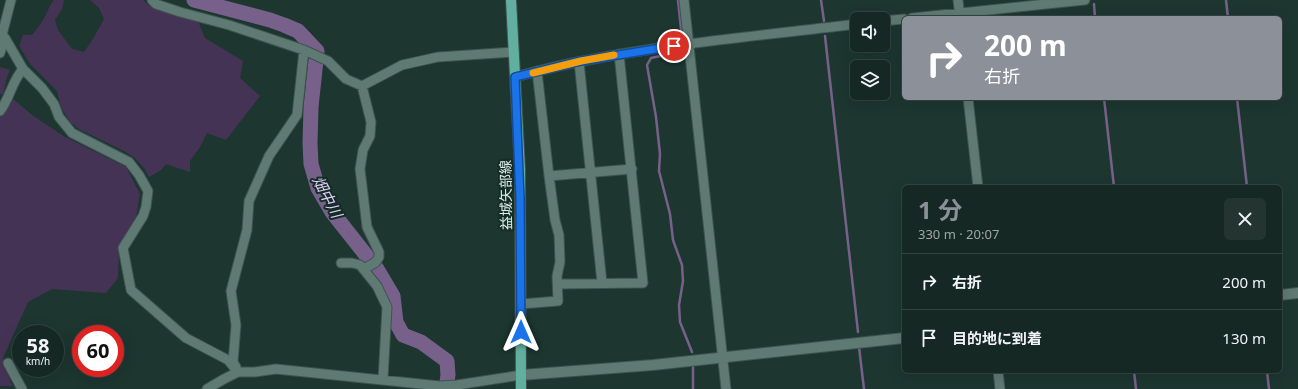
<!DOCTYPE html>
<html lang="ja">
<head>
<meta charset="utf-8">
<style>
  body { margin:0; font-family:"Noto Sans","Noto Sans JP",sans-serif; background:#233431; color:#f1f3f6; height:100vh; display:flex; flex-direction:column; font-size:15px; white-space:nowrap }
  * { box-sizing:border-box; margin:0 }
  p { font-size:13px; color:#9ea6a6 }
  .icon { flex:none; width:22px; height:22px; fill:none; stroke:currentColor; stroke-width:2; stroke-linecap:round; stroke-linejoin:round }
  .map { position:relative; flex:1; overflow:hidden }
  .drawer { position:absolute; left:902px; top:185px; width:380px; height:188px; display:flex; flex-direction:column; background:#162824; border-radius:6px; box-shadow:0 4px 16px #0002,0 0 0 1px #354441 }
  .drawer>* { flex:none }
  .guide { position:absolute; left:902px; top:16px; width:380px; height:84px; border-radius:6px; box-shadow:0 4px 16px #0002,0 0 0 1px #354441; background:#8c9099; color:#fff; overflow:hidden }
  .fabs { position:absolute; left:850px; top:12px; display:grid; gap:8px }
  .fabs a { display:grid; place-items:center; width:40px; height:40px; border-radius:6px; background:#162824; box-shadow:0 4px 16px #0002,0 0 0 1px #354441; font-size:20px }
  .speed { position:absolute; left:12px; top:325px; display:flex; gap:8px; font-size:20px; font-weight:700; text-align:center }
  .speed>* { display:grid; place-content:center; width:52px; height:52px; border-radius:50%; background:#162824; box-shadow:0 4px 16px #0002,0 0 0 1px #354441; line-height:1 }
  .speed small { font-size:10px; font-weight:400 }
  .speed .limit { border:6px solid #d22; background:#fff; color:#111 }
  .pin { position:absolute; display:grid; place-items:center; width:34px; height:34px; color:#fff; margin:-17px; border:2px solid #fff; border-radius:50%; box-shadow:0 1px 4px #0007 }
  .me { position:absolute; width:44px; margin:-22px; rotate:0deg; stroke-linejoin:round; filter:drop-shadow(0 0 3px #0008) }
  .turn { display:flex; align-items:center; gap:14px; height:84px; padding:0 16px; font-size:18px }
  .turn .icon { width:52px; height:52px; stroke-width:2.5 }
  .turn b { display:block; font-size:28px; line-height:34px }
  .round { display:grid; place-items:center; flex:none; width:42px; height:42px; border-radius:6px; background:#233431 }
  .overview { display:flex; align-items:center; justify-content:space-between; height:68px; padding:0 16px }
  h1 { font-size:24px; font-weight:700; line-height:30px; color:#8c9099 }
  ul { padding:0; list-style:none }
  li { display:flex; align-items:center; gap:12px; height:56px; padding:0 16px; border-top:1px solid #354441 }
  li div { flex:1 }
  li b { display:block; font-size:15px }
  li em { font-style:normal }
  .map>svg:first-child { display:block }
  .green { fill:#453356 }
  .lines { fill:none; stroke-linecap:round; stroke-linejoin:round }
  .stream { stroke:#77618b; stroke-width:2.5 }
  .river { stroke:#77618b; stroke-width:15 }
  .street-casing { stroke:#3e534f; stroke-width:11 }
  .secondary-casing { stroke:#3e534f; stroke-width:12 }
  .primary-casing { stroke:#3e534f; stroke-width:12 }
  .street { stroke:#5f7973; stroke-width:9 }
  .secondary { stroke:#5f7973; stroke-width:10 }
  .primary { stroke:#61b09f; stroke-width:10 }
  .route-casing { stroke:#114b97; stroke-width:10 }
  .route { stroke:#1a73e8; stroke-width:7 }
  .slow { stroke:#f59e0b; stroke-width:7 }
  .labels { text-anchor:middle; stroke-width:4; stroke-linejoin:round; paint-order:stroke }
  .street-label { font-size:14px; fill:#e0eeea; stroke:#132c26 }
  .water-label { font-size:15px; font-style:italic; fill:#e3cff8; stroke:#132c26 }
</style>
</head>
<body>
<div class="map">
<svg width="1298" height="389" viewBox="0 0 1298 389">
  <rect width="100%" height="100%" fill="#1d3630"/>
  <path class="green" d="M54,0H64L62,9L55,20L58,30L72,49L84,52L93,39L104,19L99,8L90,0H143L150,6L198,21L205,38L243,61L240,78L260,96L226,140L207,133L200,147L190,161V172L166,164L161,170L149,177L144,168L136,159L126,152L79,129L70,122L61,107L57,91L30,64L19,46L23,35H32C36,30 41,24 44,18C48,12 49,5 54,0Z
    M0,67L10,70L7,77L3,94H0Z
    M11,97L32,115L65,137L126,167L140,194L136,217L119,247L118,278L106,293L52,289L28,302L3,358L12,386H0V109Z"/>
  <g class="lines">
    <path class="stream" d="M678,0L682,38
      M821,0L824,21
      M1226,0L1228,18
      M1094,4L1095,18
      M825,36L858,332
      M684,51L651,58L647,65L656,117L660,154L659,171L670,214L673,240L682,265L683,281L679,305L680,322L692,352
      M1104,98L1114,187
      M1237,98L1247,187
      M859,347L864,389
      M1134,371L1136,389
      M1267,371L1269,389
      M693,389V367"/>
    <path class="river" d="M194,0L270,20L284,25L298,31L317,51L311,107L310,143L311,164L318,188L332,212L377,269L393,296L396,322L403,335L421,342L447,361L448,375L446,389"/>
    <g class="street-casing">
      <path id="street" d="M152,0L156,4L180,12L229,25L304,50L328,61L346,79L362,86L402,65L438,57L514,52
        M684,0L726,389
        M958,0L960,18
        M912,18L1085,0
        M883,21L904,19
        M0,34L5,38L23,69L42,88L54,104L59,117L72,133L129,162L139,175L148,191L146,207L143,216L123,248L131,290L186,338L228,360L238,372
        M2,35L11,0
        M0,53L5,38
        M579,62L602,283
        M515,77C538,71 560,65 583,61C674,43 766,35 857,24
        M362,86L371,122L370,136L363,150L360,169L367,227L379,252V257L376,262L364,269
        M968,98L978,187
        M0,111C10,98 12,81 23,69
        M549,176L632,169
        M341,263H352L360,265L377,286L387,307L383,379
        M558,284L643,283L619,54
        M521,304L558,301L557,276L560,262L559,235L555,220L549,176L537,71
        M8,363L22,389
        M236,367L233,362L236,325L231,291L247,230L249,201L269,156L297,115L304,50
        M998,371L1000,389
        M207,389L224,379L238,372H255L276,369L440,386L457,385L521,375"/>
    </g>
    <g class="secondary-casing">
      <path id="secondary" d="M1280,295L1298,293
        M521,375L653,365L904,338"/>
    </g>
    <g class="primary-casing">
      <path id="primary" d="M511,0L520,170L521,389"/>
    </g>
    <use href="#street" class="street"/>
    <use href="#secondary" class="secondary"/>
    <use href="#primary" class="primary"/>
  </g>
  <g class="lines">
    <g class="route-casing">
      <path id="route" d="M521,332L520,198L515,77L581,61L674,46"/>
    </g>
    <use href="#route" class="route"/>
    <path class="slow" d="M533,73L581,61L614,55"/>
  </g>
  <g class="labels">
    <g class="street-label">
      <text transform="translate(506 195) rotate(-91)" y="5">益城矢部線</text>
    </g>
    <g class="water-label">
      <text transform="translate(327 197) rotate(62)" y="5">畑中川</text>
    </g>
  </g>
</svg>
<div class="fabs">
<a><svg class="icon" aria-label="sound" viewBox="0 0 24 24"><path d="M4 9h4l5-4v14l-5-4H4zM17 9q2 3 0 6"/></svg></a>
<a><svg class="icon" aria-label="layers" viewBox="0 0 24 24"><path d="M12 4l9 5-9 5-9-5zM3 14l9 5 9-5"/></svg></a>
</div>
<div class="speed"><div>58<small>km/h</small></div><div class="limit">60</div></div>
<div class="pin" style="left:674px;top:46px;background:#d93025"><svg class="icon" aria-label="arrive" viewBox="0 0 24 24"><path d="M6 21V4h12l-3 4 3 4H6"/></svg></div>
<svg class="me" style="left:521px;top:332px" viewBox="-20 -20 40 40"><path d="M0-17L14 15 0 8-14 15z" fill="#1a73e8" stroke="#fff" stroke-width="4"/></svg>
<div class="guide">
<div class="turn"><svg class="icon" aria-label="right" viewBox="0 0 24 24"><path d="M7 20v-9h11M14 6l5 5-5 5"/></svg><div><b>200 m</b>右折</div></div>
</div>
<section class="drawer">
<div class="overview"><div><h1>1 分</h1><p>330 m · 20:07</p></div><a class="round"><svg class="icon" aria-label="close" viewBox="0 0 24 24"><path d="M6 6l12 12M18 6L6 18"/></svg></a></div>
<ul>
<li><svg class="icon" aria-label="right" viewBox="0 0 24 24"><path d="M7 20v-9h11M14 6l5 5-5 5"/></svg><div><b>右折</b></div><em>200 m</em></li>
<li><svg class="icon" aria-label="arrive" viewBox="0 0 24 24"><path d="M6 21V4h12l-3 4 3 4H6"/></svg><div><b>目的地に到着</b></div><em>130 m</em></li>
</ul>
</section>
</div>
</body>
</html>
